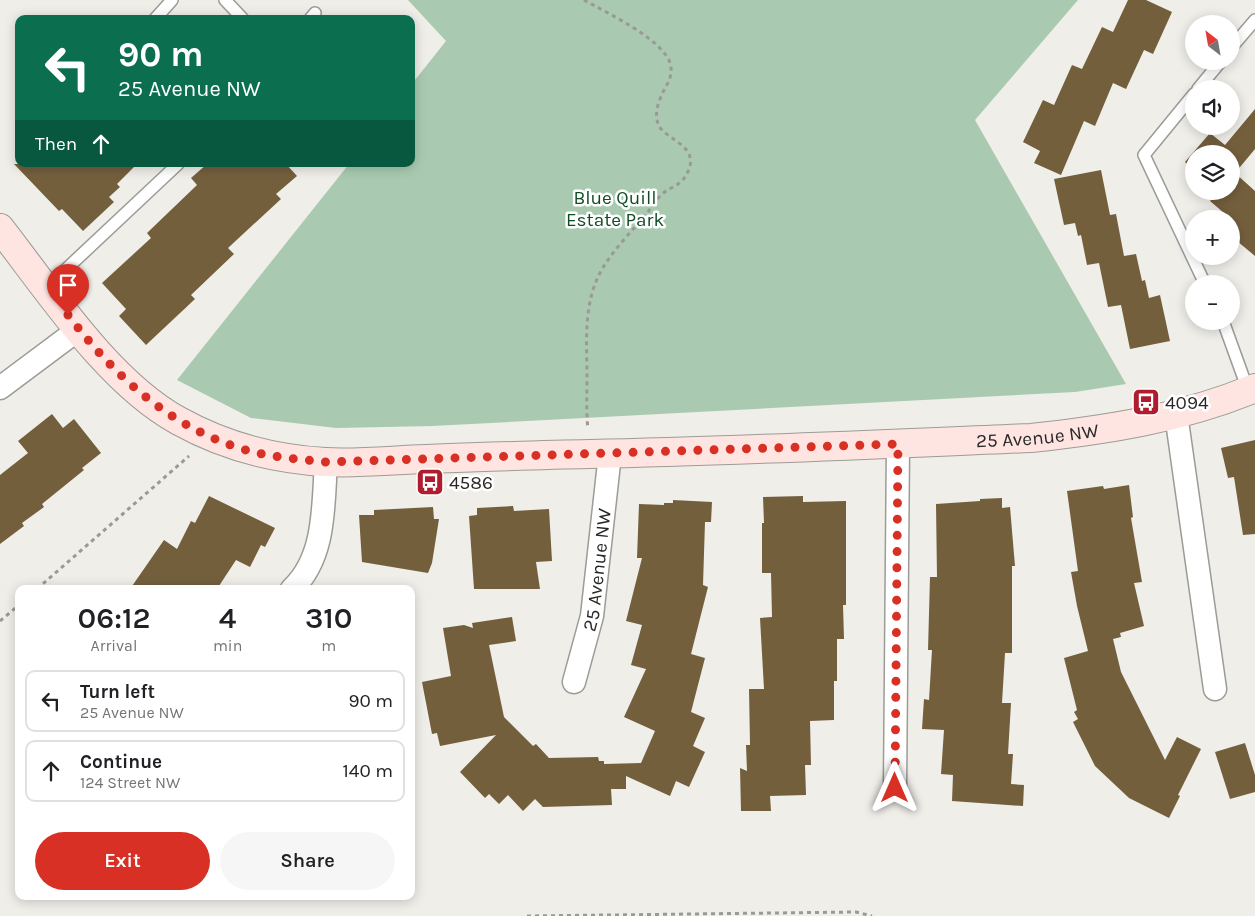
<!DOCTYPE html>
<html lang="en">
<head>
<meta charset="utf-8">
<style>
  body { margin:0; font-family:Karla,sans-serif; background:#f6f6f6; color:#202124; height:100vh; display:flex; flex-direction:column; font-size:19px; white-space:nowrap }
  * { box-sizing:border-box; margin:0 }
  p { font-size:16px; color:#757577 }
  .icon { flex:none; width:28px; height:28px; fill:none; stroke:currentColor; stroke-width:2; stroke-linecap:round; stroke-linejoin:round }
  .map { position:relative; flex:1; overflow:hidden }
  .side { position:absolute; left:15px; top:585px; width:400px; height:315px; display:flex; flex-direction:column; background:#fff; border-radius:10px; box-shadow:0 2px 12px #0003 }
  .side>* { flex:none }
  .guide { position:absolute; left:15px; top:15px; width:400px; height:152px; border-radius:10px; box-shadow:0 2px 12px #0003; background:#0b6e4f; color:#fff; overflow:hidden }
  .needle { width:32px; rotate:329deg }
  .buttons { position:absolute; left:1185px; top:15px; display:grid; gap:10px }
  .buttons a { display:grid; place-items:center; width:55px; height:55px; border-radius:50%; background:#fff; box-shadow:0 2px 12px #0003; font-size:25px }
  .pin { position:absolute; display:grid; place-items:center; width:42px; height:42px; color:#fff; margin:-51px -21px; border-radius:50% 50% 50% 0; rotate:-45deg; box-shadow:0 0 5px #0007 }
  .pin .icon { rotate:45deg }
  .me { position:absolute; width:55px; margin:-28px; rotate:0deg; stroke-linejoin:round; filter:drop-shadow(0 0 4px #0008) }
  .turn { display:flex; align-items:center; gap:18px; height:105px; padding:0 20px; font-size:22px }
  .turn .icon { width:65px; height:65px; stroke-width:2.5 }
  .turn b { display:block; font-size:35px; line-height:42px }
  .then { display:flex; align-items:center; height:48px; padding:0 20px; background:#0003; gap:10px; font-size:19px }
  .eta { display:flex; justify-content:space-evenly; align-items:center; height:85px; text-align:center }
  .eta b { font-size:30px; font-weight:600; line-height:35px }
  .button { display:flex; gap:10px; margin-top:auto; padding:10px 20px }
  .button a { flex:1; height:58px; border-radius:30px; background:#d93025; color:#fff; font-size:20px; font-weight:600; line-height:58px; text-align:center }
  .button a+a { background:#f6f6f6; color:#202124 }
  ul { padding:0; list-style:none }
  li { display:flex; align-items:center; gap:15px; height:62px; margin:0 10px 8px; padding:0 10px; border:2px solid #e0e0e0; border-radius:10px }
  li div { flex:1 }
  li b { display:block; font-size:19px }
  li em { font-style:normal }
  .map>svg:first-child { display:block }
  .green { fill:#a9cab0 }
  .building { fill:#745f3d }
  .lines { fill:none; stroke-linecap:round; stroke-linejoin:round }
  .lane-casing { stroke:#9c9b96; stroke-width:14 }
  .street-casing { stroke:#9c9b96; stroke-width:25 }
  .secondary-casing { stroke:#9c9b96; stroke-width:30 }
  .path { stroke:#9a9995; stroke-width:3; stroke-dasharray:4 4; stroke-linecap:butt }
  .lane { stroke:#fff; stroke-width:11 }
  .street { stroke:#fff; stroke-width:22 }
  .secondary { stroke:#ffe5e2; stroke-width:28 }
  .route { stroke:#d93025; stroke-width:9; stroke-dasharray:0 16.2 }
  .labels { text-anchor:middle; stroke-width:5; stroke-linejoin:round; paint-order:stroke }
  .park-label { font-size:19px; fill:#114b26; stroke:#fff }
  .poi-label { font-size:19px; fill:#292827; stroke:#fff; text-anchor:start }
  .street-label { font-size:19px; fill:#292827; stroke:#fff }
</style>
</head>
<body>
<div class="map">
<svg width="1255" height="916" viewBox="0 0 1255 916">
  <rect width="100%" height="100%" fill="#efeee9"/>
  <path class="green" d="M408,0H1078L975,120L1126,384L1075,392L432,426L336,428L251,418L177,380L349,164H411V85L446,41Z"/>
  <path class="building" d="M1128,0H1146L1172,12L1153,54L1144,50L1126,89L1113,83L1095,126L1084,121L1061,175L1034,163L1040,151L1023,142L1043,100L1054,105L1072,65L1082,69L1102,27L1113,32Z
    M1255,109V149L1235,173L1255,191V256L1231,236V219L1210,201L1219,191H1231V154H1194V170L1185,162L1210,133L1225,145Z
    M14,164H137L117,184L120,187L109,197L114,202L83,231L62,209L59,211Z
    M207,164H286L297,176L276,194L281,199L228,248L234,254L191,295L195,299L146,345L119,316L126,309L102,283L151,238L147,233L197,185L191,178Z
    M1101,170L1110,215L1116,214L1124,256L1136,254L1142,281L1145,280L1149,298L1160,295L1170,341L1130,349L1121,305L1108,307L1099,263L1087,265L1081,235L1078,236L1075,223L1064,225L1054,179Z
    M52,414L63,428L74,419L101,453L82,468L84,470L42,504L44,507L22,523L24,526L0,544V475L28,453L18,441Z
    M1255,440V534L1243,535L1234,477L1228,478L1221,448Z
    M1129,485L1133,517L1131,518L1142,582L1134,583L1144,626L1120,633L1121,637L1113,639L1121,672L1165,760L1177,737L1201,749L1178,795L1180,796L1169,818L1129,798L1095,766L1073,722L1078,719L1074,712L1077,710L1064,658L1088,651L1077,606L1071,572L1078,571L1067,491L1103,486L1104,489Z
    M209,496L275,528L265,547L261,545L250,567L236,560L217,589H130L164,540L177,549L191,521L195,523Z
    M803,496V502L846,501V605H843L844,639H837V681H834V720L810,721L811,765H805L806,795L770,796L771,811H741L740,768L747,771L746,745H750L749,689H764L760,618L772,617L771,573H762V523H764L763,497Z
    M1002,498V508L1010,507L1015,566H1012V653H1005L1002,703H1011L1008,754H1013L1011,784L1024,785L1023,806L952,801L953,775L941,774L944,730L922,729L924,699L929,700L932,650H928L930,577H937L936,504L980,501V499Z
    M673,500L712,502L711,522H705L703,585L708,587L691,654L705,658L691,712L705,718L693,746L705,752L689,787L676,781L670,796L626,776V789H611L612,805L543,807L535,799L523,811L508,795L499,804L489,794L485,798L460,772L496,735L440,746L437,733L432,734L422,682L451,676L443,628L464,625L473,628L472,623L512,617L516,641L489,645L504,717L533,746L536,744L549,758L598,757L599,761H604V764L641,763L655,731L624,717L646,669L631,665L642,625L626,621L642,558H637L639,504L664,505V503H673Z
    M513,506L514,511L549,509L552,561L536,562L540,589H474L469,516L477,515V508Z
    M433,507L434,519H439L432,563L428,573L362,562L359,515H374V510Z
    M1245,743L1255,775V792L1230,799L1215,752Z"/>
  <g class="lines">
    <g class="lane-casing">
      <path id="lane" d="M225,0L243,19
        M155,19L172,0
        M310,19L315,13
        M1231,48L1255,20
        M1198,89L1221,61
        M1194,94L1144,155L1205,284
        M46,288L178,164
        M1223,321L1248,390"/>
    </g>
    <g class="street-casing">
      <g id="street">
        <path d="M0,388L79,329"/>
        <path d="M1176,414L1215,689"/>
        <path d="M292,589C326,557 323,505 326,462"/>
        <path id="s1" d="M574,682L592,616L610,454"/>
        <path d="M895,789L898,444"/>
      </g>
    </g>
    <g class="secondary-casing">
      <g id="secondary">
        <path id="s2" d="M0,228C49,291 109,383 179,421C224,446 273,459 325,462C358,464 393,460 426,459C481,457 536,455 590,454C737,451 884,444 1031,438C1107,430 1183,418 1255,388"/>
      </g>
    </g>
    <path class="path" d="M584,0C605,12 670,42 671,68C672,76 668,83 664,90C659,101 653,113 659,126C666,139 698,146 689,169C683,186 673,185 662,194C657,199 652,206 648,212C633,230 609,254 599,275C583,307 587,345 587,379C587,396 586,412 588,429
      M37,589L189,456
      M0,621L19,605
      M527,916L856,912L872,916"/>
    <use href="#lane" class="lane"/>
    <use href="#street" class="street"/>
    <use href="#secondary" class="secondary"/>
  </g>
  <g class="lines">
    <path class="route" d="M68,315C114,375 166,424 239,448C267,457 297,459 326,462L898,444L895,788"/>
  </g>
  <defs>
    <g id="bus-square" transform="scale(1.4375)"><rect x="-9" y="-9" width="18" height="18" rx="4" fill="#af1c2e" stroke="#fff"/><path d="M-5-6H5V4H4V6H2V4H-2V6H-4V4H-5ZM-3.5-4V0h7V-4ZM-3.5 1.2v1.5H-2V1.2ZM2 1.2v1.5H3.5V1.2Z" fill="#fff"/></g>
  </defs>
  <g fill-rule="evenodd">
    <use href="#bus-square" x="1146" y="402"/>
    <use href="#bus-square" x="430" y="482"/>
  </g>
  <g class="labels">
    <g class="park-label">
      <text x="615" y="204">Blue Quill<tspan x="615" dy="22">Estate Park</tspan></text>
    </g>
    <g class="poi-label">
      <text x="1165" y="409">4094</text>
      <text x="449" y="489">4586</text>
    </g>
    <g class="street-label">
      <text dy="7" stroke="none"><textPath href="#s2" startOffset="1131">25 Avenue NW</textPath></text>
      <text dy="7" stroke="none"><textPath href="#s1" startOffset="115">25 Avenue NW</textPath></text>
    </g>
  </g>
</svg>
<div class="buttons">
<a><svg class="needle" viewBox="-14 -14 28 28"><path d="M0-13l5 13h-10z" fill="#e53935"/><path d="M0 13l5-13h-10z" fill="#757577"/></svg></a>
<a><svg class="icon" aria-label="sound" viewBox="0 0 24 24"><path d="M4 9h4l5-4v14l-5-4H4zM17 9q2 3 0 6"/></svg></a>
<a><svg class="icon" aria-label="layers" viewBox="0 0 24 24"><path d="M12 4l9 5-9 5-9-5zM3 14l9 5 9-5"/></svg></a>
<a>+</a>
<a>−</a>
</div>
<div class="pin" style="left:68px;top:315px;background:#d93025"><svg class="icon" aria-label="arrive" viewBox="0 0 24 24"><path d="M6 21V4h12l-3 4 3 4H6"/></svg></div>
<svg class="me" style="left:895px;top:788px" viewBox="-20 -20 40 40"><path d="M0-17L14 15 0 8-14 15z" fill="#d93025" stroke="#fff" stroke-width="4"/></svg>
<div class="guide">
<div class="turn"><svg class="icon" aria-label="left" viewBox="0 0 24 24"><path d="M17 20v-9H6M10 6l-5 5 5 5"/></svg><div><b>90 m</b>25 Avenue NW</div></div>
<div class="then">Then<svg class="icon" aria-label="ahead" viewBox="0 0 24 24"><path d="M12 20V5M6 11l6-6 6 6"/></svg></div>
</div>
<section class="side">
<div class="eta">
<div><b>06:12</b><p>Arrival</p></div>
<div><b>4</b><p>min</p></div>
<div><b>310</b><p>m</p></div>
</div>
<ul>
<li><svg class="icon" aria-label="left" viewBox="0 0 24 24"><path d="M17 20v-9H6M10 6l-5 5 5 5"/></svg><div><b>Turn left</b><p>25 Avenue NW</p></div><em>90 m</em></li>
<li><svg class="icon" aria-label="ahead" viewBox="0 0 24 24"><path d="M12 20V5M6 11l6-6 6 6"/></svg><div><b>Continue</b><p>124 Street NW</p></div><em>140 m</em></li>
</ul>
<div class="button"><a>Exit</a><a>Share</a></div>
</section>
</div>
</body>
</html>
